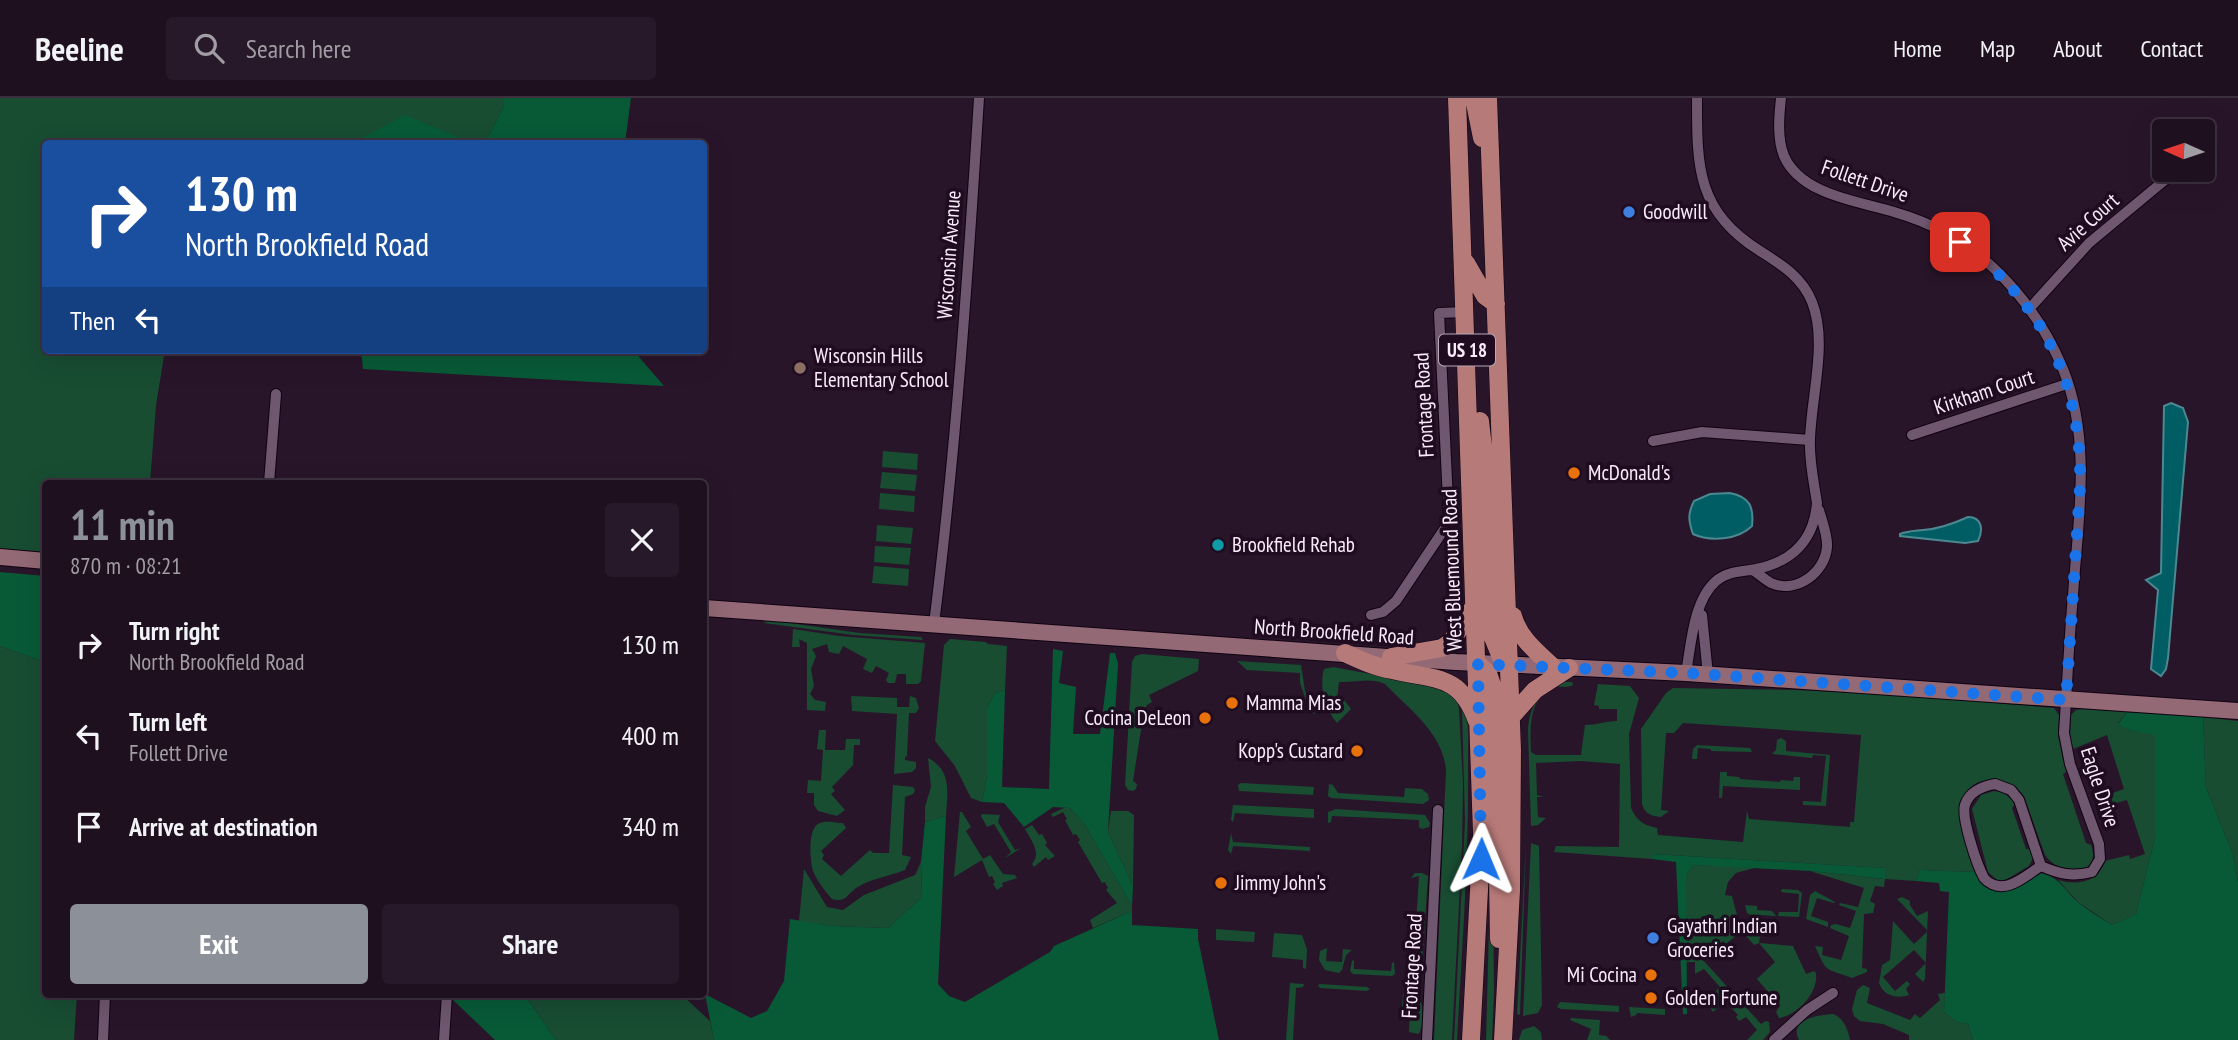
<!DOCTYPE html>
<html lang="en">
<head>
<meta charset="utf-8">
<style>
  body { margin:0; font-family:"PT Sans Narrow",sans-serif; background:#271929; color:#f1f3f6; height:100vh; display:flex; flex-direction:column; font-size:26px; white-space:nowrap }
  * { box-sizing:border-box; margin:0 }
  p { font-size:23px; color:#a19da5 }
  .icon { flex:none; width:38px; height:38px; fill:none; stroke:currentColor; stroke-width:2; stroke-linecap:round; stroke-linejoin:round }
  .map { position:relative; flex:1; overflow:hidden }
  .sheet { position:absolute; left:42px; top:382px; width:665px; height:518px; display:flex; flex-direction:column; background:#1f1020; border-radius:7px; box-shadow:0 7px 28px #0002,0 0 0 2px #3c303e }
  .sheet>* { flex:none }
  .hud { position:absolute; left:42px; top:42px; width:665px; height:214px; border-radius:7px; box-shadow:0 7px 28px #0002,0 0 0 2px #3c303e; background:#1a4fa0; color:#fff; overflow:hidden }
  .needle { width:46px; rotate:273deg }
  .buttons { position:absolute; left:2152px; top:21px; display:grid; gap:14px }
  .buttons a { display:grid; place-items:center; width:63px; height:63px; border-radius:7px; background:#1f1020; box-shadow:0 7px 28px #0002,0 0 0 2px #3c303e; font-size:35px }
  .pin { position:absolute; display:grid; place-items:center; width:60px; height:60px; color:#fff; margin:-30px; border-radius:14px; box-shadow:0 4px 10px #0006 }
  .me { position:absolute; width:77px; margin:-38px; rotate:1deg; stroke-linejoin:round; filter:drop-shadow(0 0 5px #0008) }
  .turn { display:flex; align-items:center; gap:24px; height:147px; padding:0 28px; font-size:32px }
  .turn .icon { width:91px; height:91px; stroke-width:2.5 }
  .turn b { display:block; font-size:49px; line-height:60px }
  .then { display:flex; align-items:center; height:66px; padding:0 28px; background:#0003; gap:14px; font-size:26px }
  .round { display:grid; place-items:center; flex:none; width:74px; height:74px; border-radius:7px; background:#271929 }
  .headline { display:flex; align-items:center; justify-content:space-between; height:119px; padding:0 28px }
  h1 { font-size:42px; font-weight:600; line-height:52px; color:#8c9099 }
  .cta { display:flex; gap:14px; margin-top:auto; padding:14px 28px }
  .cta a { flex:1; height:80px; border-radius:7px; background:#8c9099; color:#fff; font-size:28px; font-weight:600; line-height:80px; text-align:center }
  .cta a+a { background:#271929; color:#f1f3f6 }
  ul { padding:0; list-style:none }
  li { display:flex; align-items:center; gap:21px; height:91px; padding:0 28px }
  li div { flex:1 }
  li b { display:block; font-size:26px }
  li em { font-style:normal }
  header { display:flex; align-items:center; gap:42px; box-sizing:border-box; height:98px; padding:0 35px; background:#1f1020; border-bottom:2px solid #3c303e }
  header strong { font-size:33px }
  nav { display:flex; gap:38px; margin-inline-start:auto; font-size:24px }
  .search { width:490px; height:63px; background:#271929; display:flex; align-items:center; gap:18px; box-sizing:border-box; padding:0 24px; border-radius:7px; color:#a19da5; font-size:26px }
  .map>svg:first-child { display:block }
  .green { fill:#184d32 }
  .forest { fill:#085a37 }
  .water { fill:#005d64; stroke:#4b8891; stroke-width:2 }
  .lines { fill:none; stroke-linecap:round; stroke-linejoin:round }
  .street-casing { stroke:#110212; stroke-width:12 }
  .secondary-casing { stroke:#110212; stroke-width:18 }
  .primary-casing { stroke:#110212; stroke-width:19 }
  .street { stroke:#6e576f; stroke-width:10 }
  .secondary { stroke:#926974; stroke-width:16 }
  .primary { stroke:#b67a78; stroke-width:18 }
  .route { stroke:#1a73e8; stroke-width:12; stroke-dasharray:0 21.6 }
  .shop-dot { fill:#3f7fe0; stroke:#1f0c20; stroke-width:2.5 }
  .education-dot { fill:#8d6e63; stroke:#1f0c20; stroke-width:2.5 }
  .food-dot { fill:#e8710a; stroke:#1f0c20; stroke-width:2.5 }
  .culture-dot { fill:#0f9aa8; stroke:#1f0c20; stroke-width:2.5 }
  .labels { text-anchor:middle; stroke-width:7; stroke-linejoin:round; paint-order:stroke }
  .shield { fill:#1f0c20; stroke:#b8a8b8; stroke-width:2 }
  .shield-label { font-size:19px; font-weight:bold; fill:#f9ebf9 }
  .street-label { font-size:21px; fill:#f9ebf9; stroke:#1f0c20 }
  .poi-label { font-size:21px; fill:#f9ebf9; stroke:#1f0c20; text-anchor:start }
</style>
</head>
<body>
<header>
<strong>Beeline</strong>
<div class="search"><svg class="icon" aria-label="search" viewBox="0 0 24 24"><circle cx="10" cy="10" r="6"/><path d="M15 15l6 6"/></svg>Search here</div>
<nav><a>Home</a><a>Map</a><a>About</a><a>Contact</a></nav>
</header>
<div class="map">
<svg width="2238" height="942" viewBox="0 0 2238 942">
  <rect width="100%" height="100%" fill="#29152a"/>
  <path class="green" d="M0,0H504V8L485,45H472L455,39L363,40L362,45L46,46V252H165L156,307L150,385H46L45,455L0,451Z
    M883,353L918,356L917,372L882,369Z
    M882,374L917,377L915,393L880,390Z
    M880,395L915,398L914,414L879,411Z
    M877,427L913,430L911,446L876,443Z
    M875,448L911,450L909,467L874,464Z
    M874,468L909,471L908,488L872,485Z
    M768,522L860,535L921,539L923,542L853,537L764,525Z
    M793,531L839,538L925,545L921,583L918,586H906V576H897L895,585H888L886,582L889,575L876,568L872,575L863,571L867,561L843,548L839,556L829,554L827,546L812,551L816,558L811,571L814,588L810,596L815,602L826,604L825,613L807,612V545L799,541L800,549H792Z
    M950,541L986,544L988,546L1007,548L1005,592L994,596L987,610V678L982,704L971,700L955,668L935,643L944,547Z
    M0,548L45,564L46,896H77L74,942H0Z
    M1142,556L1199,561L1198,573L1149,597L1152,604L1147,607L1144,613L1133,683L1137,686L1136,691L1133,693L1128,692L1125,687L1132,564L1135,558Z
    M1237,563L1301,567L1305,593L1315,616L1310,614L1300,585V575L1247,572Z
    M1333,569L1419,585L1445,593L1456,600L1459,610L1463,685L1462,749L1452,942H1434L1446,673C1444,636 1409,611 1385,586C1370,579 1355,585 1339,584L1337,602L1345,603L1351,611L1337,625C1325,610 1319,589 1324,571Z
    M1406,579C1426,580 1454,584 1463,603C1470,617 1468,651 1468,667C1469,759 1462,851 1457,942H1454L1465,723L1462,613C1456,584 1429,587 1406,579Z
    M1563,584H1572L1573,587C1567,590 1562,588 1556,589C1528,597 1530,631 1531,654L1536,657H1581L1585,627C1597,627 1606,623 1617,623V611H1599V608L1594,607L1598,586L1630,588L1639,600L1629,636L1631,710C1637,723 1643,727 1657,730L1658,737L1743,744L1747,713L1749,721L1850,729V724H1854L1861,637L1683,625L1674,635H1666L1661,712L1669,713L1661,719C1651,718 1645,716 1642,706L1641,631L1666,595L1673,590L1796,592L1896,597L2054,610L2059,617L2058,638L2066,674L2063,676L2086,745L2091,747C2103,780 2059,778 2045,757L2024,698C2005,674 1966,676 1960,709C1957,727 1970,757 1975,774L1920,772L1916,783L1885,781L1884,789L1875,788L1870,803L1875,806L1873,815L1864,816L1862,870L1867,871V874L1852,880C1824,869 1828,877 1815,848L1823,849L1822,857L1841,862L1849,838L1830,830L1831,827L1836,826L1850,830L1856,813L1839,807L1840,805L1858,809L1864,790L1810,773L1884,781L1885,770L1654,756L1652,761L1554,754L1556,748L1619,749L1620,666L1581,663L1536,665L1537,697L1544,699H1537L1538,719L1546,720L1538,727L1531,728L1528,632C1529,616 1533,605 1544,593L1542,591Z
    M851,598L897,600V609H909L910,598L916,600L919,610L916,615H909L907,658L905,659V662L916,664V670L912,674L894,676L897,616L852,613Z
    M2084,611L2127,614L2118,625L2129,632L2155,636V740L2136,816L2112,827L2078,804L2058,782C2078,788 2098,784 2105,763L2129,757L2130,761L2145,756L2127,702L2112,706L2110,696L2124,691L2107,637L2073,651L2070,639L2071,617L2076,612Z
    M2203,619L2238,623V784L2233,757L2206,690Z
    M819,632H826L825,652H845L846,641H860V647H854L853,667L832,689L835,693L831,696L845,712L837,718L818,713L814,707V695H807L808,682L821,683L823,652L817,651Z
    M1781,640L1786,643V653L1830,657L1826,708L1803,707V703L1821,704L1826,658L1813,657L1812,660L1772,656L1776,652L1777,642Z
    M1697,647L1750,650L1752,654L1711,653V651L1698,650L1697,661H1692L1693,651Z
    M928,660C953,673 947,696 946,718L925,724V709L931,689Z
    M1720,674H1727V678L1739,679L1740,681L1780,684L1781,682L1793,683L1794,679H1800V692L1723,688L1722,700H1719Z
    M1241,685L1314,689L1313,697L1239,693L1238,687Z
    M1329,686L1333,687L1338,695L1404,699L1405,690L1422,691L1428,696L1429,702L1423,706L1331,700L1328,698Z
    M893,687L913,689L915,692L913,696L905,699L902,757L911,759L905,772C890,778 869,781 856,790C847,797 845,805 832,801C825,793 817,783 813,773C810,762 807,729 820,725C827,722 836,725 843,725L846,730L821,753L824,757L822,761L841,778L870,752L873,755H889Z
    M1994,693C2003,694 2010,698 2015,706L2012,710L2026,751H2030L2033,760L2029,768L2004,783L1997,782L1988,774L1972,711L1981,697Z
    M1233,707L1314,711V720L1235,715L1233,724L1231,722Z
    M1064,710H1070L1085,727L1132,808V813L1093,830L1090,822L1117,805L1106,792L1108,790L1105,784L1102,785L1078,744L1080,742L1076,736L1073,737L1065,722L1067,721L1063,714L1053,719L1051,716Z
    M1336,711L1425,717L1430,725L1429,729L1422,731L1419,729V722L1332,718L1331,724L1328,725V714Z
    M1111,713H1128L1134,717L1133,788L1108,734Z
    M960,714H962L971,729L966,733L983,761L990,757L1003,776L1015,777L1017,780L1002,785L1003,788L997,792L993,786L995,784L992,778L989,779L982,762L954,779Z
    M982,716L1000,717L998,724L1015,752L1021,750L1005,760L1011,754L994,726L987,729L981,718Z
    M1032,727L1039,737L1042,736L1047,745L1045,747L1055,758L1048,762L1046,759L1034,769L1032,766C1042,755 1031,742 1025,731Z
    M1231,735L1233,744L1310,749V753L1233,748L1231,756L1228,752Z
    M1526,745L1520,917L1517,916Z
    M1531,745L1539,748L1542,907L1538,915L1523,918Z
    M921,764L922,799L888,830L832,828L799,823L804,771L827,809L843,812L864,797L915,777Z
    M1694,767L1758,769L1736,775L1728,784L1725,797L1732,798L1738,821L1760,837L1759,845L1793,848L1806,876L1814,873L1816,875C1819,895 1796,918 1779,920L1776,914L1780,908L1757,881L1775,864L1759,845L1754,847L1742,833L1726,846L1723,843L1718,848H1715L1712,851L1709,849L1705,853L1707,857L1703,862L1761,926L1766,923L1769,924L1770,934L1763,942H1747L1757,932L1746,919L1739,923L1736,919L1738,917L1725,903L1713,914L1710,910L1718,903L1714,895L1720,889L1704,871L1695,876V864H1685L1686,777Z
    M1415,775H1422L1428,778L1422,868L1419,877L1411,879L1408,875L1413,874L1419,778L1411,780Z
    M1490,791H1493L1494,894L1492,942H1486Z
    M1782,791L1798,792L1802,795L1799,819L1778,818L1779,814H1798L1799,796L1781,794Z
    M1815,793L1835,804L1834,805L1817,800L1811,818L1828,824V829L1806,821L1810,797Z
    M1902,799L1910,803V807L1917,818L1928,813L1925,881L1923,884L1915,876L1926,865L1914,852L1883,879L1895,893L1907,883L1910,886L1906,891L1909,897C1896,901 1884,898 1879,885L1882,867L1890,862L1893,823L1914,846L1928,833L1897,801Z
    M1745,807L1757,808V812L1772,813L1776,818L1759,817L1758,822L1747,815Z
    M1216,831L1255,834L1254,844L1216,842Z
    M1274,835L1302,837L1307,851L1306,871L1303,870V862L1272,859Z
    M1327,850L1326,863L1342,864L1343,851L1352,852L1346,857L1342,872L1339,875L1325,872L1319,862L1320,853Z
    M1354,862V871L1391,873L1392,865L1394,864L1395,876L1392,878L1353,876L1350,873L1352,863Z
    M1290,885L1304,886L1303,889L1296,890L1293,942H1286Z
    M1320,886L1367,889L1370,891L1367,893L1320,890L1318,887Z
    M1863,887L1870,890L1867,905L1910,922L1915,916L1920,920L1940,902L1938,896L1945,895L1944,914L1956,924L1968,926L1973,942H1909V937L1883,926L1860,923L1854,918L1852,911L1857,892Z
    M1407,891C1426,897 1425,921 1419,936L1409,934L1410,912L1402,909L1403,896Z
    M524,896H681L710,923L714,942H556Z
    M1560,904L1619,908V914L1561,911L1557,909Z
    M1629,909L1665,911V917L1637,915L1636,917L1631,919Z
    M1833,916C1844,920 1848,932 1850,942H1799C1788,921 1819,917 1833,916Z
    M1571,920L1600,922L1599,937L1606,938L1610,942H1587L1591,931L1570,922Z
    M1534,928L1541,934L1542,942H1519L1522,932Z"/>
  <path class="forest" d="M504,0H631L625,45H485L504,8Z
    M405,17L472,45H362V40Z
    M361,252H633L664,288L363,271Z
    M0,474L45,478V564L0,548Z
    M1053,551L1063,553L1059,585L1076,589L1073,636H1100L1110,555H1115L1118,566L1108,734L1133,788L1132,808L1085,727L1070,710L1053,709L1024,729L1004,705L982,704L987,678V610L994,596L1005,592L1002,689L1049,691Z
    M2127,614L2203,619L2206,690L2233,757L2238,784V942H1973L1968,926L1956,924L1944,914L1949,794L1940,793L1939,785L1916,783L1920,772L1975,774C1993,808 2015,789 2040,775C2059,778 2065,793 2079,805C2089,813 2101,820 2112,827L2136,816L2155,740V637L2129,632L2118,626Z
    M946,718L938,886L949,898L965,904L1050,854L1054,848L1132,813V827L1198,831V841L1219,942H714L705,896L751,920L767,913L784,883L790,821L832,828L888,830L922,799L921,764L925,724Z
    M1653,756L1885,770V781L1810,773L1694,767L1686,777L1687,916H1683L1676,764L1652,761Z
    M453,896H524L556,942H495L452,901Z"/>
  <path class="water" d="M2171,305L2183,310L2188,324L2168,560L2166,571L2161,578L2151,571L2158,492L2146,482L2161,475L2164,308Z
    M1730,395C1750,399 1754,409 1752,428C1738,442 1710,444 1693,436C1688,422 1688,415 1694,403L1710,396Z
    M1968,419C1983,419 1983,433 1978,443L1965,445L1900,438V436C1908,433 1915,433 1923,432C1939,431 1955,425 1968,419Z"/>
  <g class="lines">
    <g class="street-casing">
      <path id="street" d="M1781,0C1779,18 1777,41 1784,58C1801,97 1858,103 1894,114C1911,119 1928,125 1943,134C1997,162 2040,215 2063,271C2092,342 2078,423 2073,497C2069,543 2067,589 2064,635L2070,666L2099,746L2100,761L2092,774C2072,779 2059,776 2041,768
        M2030,210L2089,145L2177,72
        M1912,337L2067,286
        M1653,343L1702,334L1810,342
        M269,385L276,296
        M1753,472C1759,476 1765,482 1771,485C1796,496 1825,475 1827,449C1828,438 1822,423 1819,412
        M1371,517L1383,514L1396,503L1449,424L1439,215L1466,214
        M1702,517L1708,577
        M934,526C956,351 968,176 979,0
        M1686,575C1691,548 1693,503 1716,483C1727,473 1742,474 1756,471C1792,464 1814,442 1817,405C1814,385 1809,363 1810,342C1811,299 1828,244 1812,204C1802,179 1782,167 1760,153C1696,113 1697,68 1697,0
        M1995,686L2011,692L2019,702L2041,768C2031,774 2015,788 2003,788C1996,789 1988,785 1984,780C1977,767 1961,720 1965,707C1969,694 1983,688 1995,686Z
        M103,942L105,896
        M444,942L447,896
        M1427,942L1438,712
        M1774,942L1807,912L1833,895"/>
    </g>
    <g class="secondary-casing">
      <path id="secondary" d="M0,459L46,463
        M704,510L1456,564L1686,575L2238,613"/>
    </g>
    <g class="primary-casing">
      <path id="primary" d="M1457,0L1482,736L1471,942
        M1474,0L1482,40
        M1488,0L1512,652L1511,792L1503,942
        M1466,165L1485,198L1496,206
        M1480,323L1487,385L1492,537L1501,559L1510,568
        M1513,518C1519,540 1536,553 1553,569
        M1345,555C1360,562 1375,569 1392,572C1434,582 1460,575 1477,623
        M1391,559L1442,550L1451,544L1476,505
        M1478,566L1488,575L1495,596L1499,841
        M1511,619L1535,592L1569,570"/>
    </g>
    <use href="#street" class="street"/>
    <use href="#secondary" class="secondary"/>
    <use href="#primary" class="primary"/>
  </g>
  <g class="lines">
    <path class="route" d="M1481,761L1478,566L1686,575L2066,602L2080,390C2083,288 2044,204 1960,144"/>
  </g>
  <g class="shop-dot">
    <circle cx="1629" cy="114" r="7"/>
    <circle cx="1653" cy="840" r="7"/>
  </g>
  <circle class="education-dot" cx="800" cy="270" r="7"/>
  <g class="food-dot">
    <circle cx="1574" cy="375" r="7"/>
    <circle cx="1232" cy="605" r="7"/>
    <circle cx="1205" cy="620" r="7"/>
    <circle cx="1357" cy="653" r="7"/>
    <circle cx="1221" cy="785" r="7"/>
    <circle cx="1651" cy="877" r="7"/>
    <circle cx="1651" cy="900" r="7"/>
  </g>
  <circle class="culture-dot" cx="1218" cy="447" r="7"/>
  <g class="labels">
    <rect class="shield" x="1439" y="236.5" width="56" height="31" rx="5"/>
    <g class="shield-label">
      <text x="1467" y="259">US 18</text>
    </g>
    <g class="street-label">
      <text transform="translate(1865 83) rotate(19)" y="7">Follett Drive</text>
      <text transform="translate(2088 124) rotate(-42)" y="7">Avie Court</text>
      <text transform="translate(949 157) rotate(-86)" y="7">Wisconsin Avenue</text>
      <text transform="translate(1984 294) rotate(-18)" y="7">Kirkham Court</text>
      <text transform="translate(1424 307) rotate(-93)" y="7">Frontage Road</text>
      <text transform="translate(1452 472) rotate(-92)" y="7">West Bluemound Road</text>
      <text transform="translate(1334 534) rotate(4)" y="7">North Brookfield Road</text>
      <text transform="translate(2100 689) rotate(72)" y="7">Eagle Drive</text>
      <text transform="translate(1412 868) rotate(-87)" y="7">Frontage Road</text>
    </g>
    <g class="poi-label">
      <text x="1643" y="121">Goodwill</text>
      <text x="814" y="265">Wisconsin Hills<tspan x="814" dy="24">Elementary School</tspan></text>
      <text x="1588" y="382">McDonald's</text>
      <text x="1232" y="454">Brookfield Rehab</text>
      <text x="1246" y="612">Mamma Mias</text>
      <text x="1191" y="627" text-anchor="end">Cocina DeLeon</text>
      <text x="1343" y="660" text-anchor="end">Kopp's Custard</text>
      <text x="1235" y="792">Jimmy John's</text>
      <text x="1667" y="835">Gayathri Indian<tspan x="1667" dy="24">Groceries</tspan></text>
      <text x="1637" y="884" text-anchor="end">Mi Cocina</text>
      <text x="1665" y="907">Golden Fortune</text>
    </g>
  </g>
</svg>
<div class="buttons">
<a><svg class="needle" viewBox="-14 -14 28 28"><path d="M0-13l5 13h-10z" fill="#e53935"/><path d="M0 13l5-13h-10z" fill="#a19da5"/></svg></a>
</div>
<div class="pin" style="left:1960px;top:144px;background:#d93025"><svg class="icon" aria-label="arrive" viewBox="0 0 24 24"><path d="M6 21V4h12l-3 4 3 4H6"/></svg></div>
<svg class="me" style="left:1481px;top:761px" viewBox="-20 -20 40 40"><path d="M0-17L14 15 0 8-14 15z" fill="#1a73e8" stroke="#fff" stroke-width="4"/></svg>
<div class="hud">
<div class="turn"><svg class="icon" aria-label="right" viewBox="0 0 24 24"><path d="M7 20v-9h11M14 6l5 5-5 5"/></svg><div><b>130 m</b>North Brookfield Road</div></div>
<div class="then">Then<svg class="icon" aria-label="left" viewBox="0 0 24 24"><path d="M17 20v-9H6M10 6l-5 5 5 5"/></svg></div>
</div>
<section class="sheet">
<div class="headline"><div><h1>11 min</h1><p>870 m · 08:21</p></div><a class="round"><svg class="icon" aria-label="close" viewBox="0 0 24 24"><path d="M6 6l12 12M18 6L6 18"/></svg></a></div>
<ul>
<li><svg class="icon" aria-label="right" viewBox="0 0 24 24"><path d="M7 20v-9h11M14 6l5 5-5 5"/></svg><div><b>Turn right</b><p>North Brookfield Road</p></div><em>130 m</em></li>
<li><svg class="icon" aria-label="left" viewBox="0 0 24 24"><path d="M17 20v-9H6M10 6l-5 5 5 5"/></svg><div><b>Turn left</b><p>Follett Drive</p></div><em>400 m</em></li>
<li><svg class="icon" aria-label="arrive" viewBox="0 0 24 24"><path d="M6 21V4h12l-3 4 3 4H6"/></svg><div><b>Arrive at destination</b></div><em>340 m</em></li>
</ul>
<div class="cta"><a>Exit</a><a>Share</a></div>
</section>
</div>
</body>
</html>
